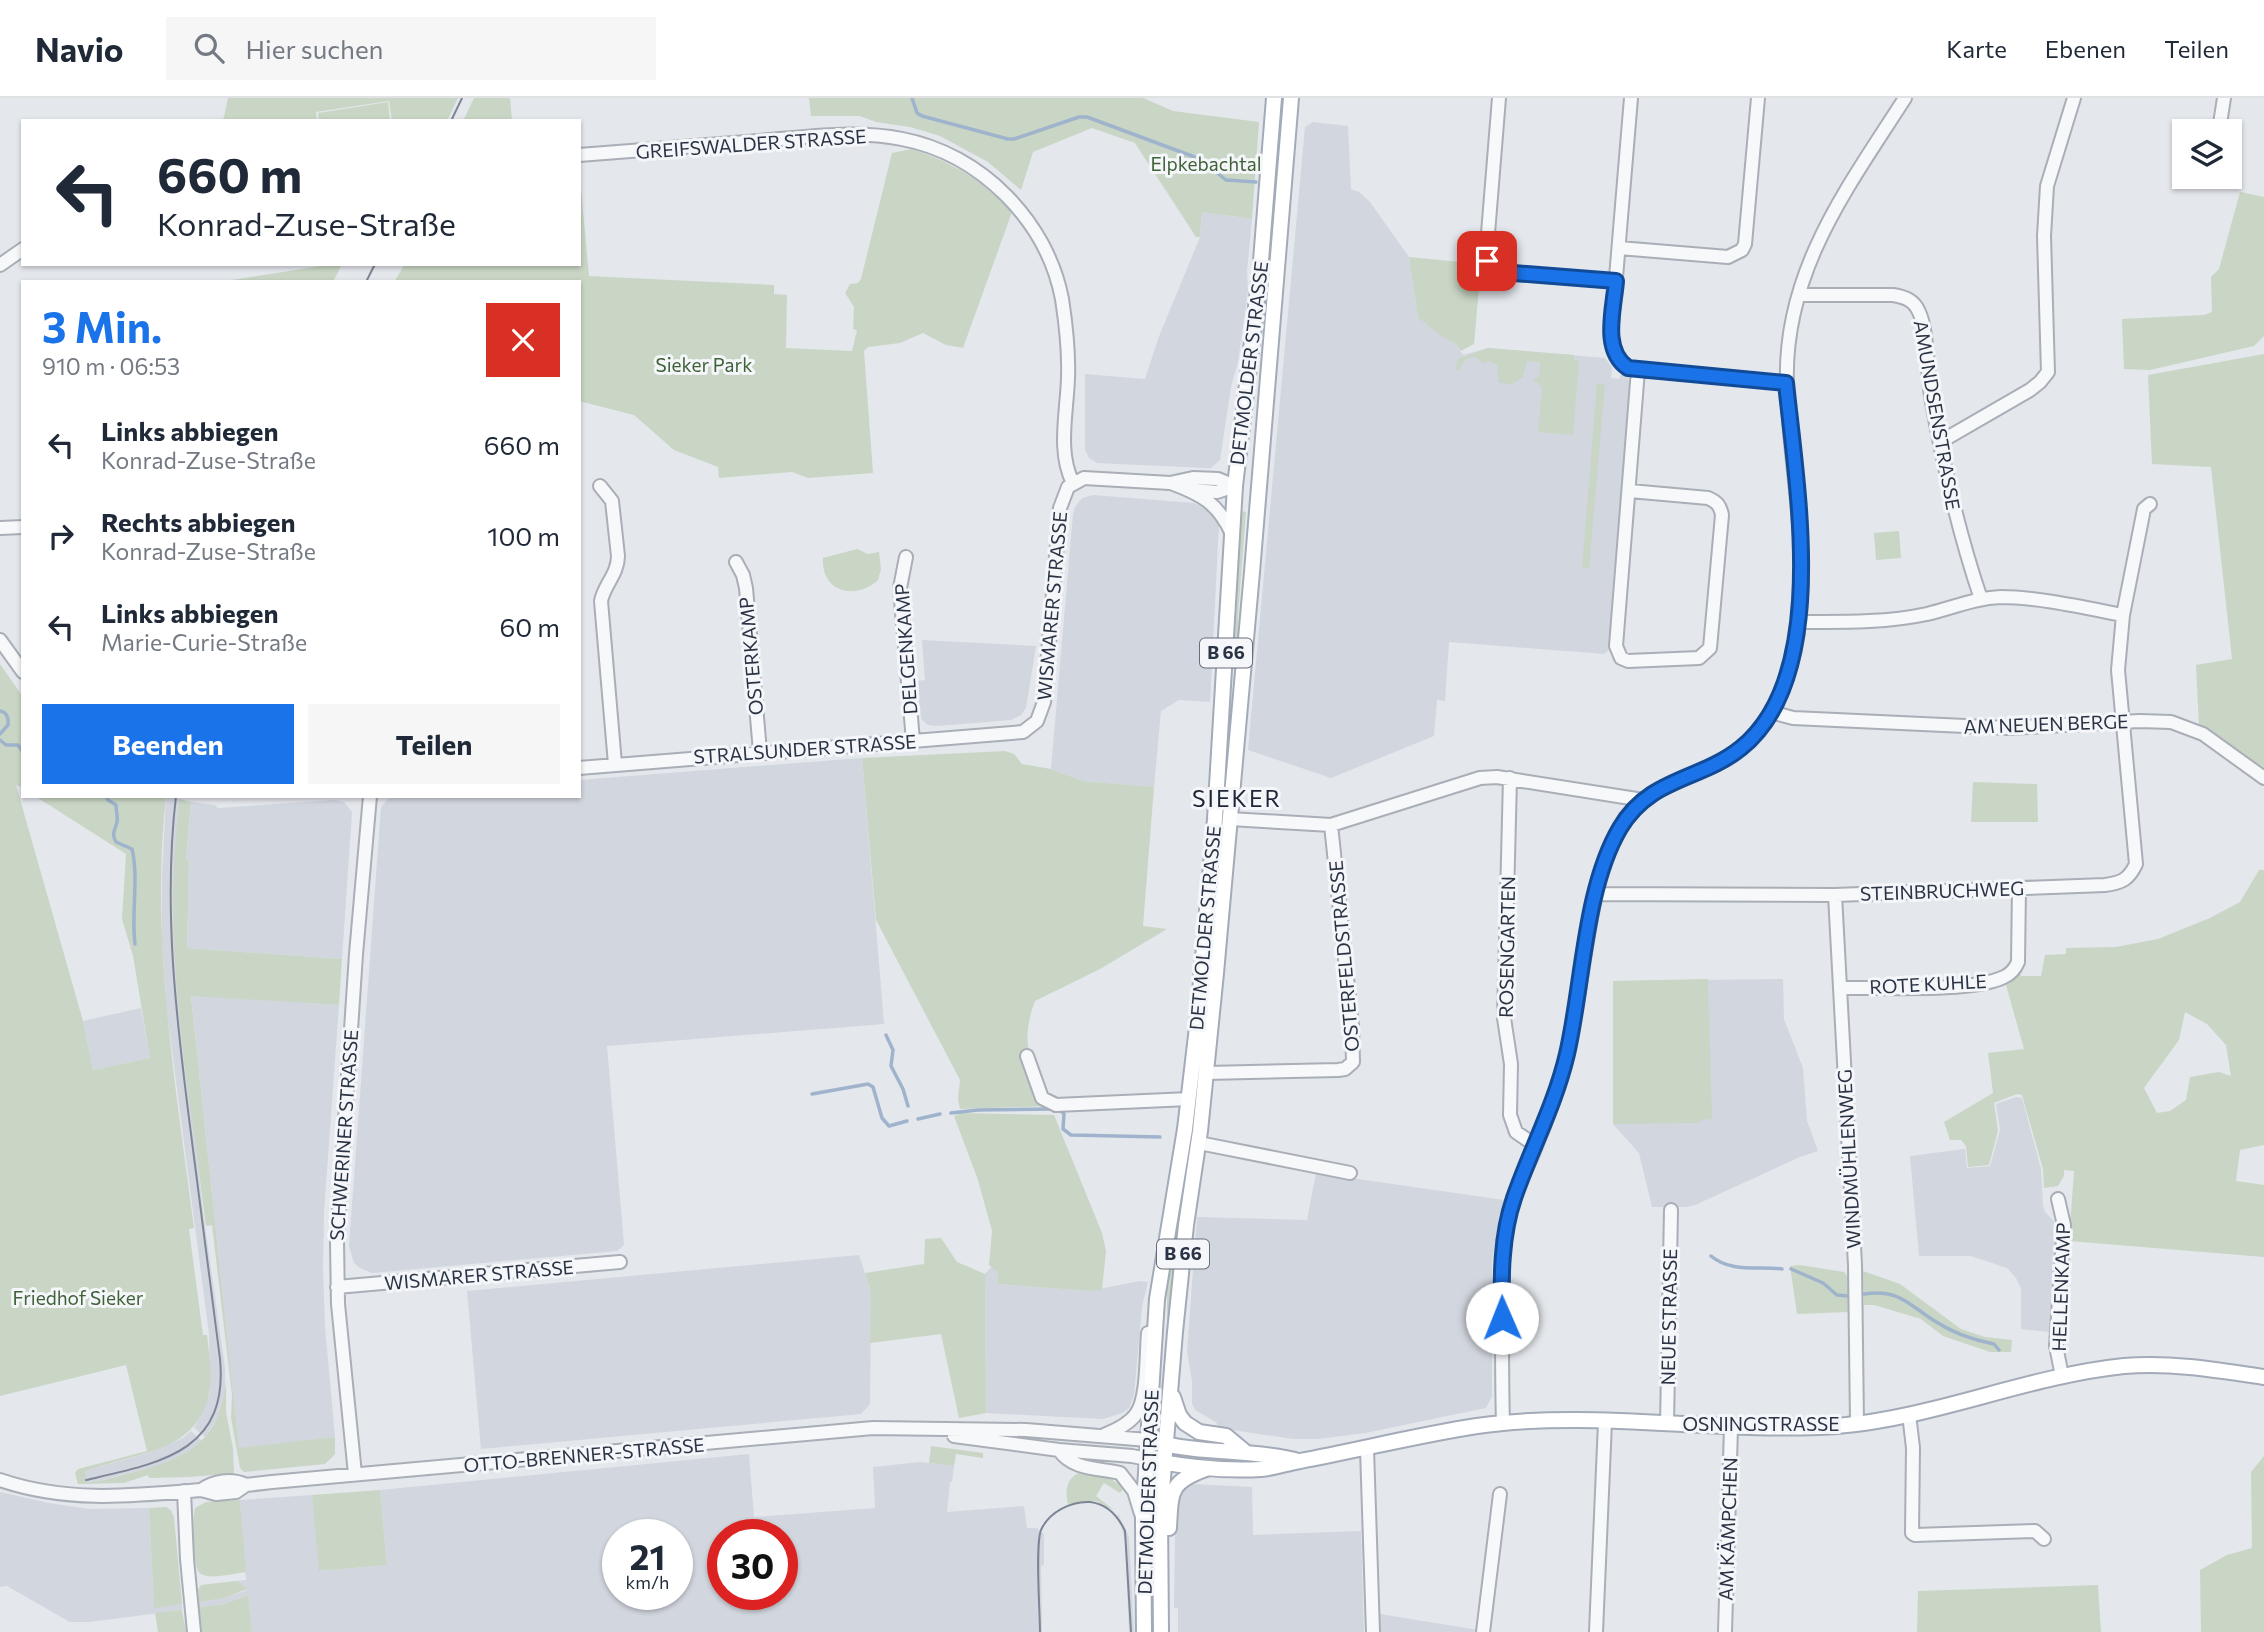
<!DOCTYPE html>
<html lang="de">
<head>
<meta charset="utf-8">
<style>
  body { margin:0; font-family:Commissioner,sans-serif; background:#f6f6f7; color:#1f2937; height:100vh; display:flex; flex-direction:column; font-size:26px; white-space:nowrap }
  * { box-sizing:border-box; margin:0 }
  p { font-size:23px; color:#747a83 }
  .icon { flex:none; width:38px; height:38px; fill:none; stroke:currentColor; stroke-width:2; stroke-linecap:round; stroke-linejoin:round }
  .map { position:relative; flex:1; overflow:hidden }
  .side { position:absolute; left:21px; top:182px; width:560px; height:518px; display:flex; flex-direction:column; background:#fff; border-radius:0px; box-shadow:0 2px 5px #0004 }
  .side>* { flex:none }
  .banner { position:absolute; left:21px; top:21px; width:560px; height:147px; border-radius:0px; box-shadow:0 2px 5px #0004; background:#fff; color:#1f2937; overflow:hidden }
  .controls { position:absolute; left:2172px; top:21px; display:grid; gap:14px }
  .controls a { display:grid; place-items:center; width:70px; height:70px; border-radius:0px; background:#fff; box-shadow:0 2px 5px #0004; font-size:35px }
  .speed { position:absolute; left:602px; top:1421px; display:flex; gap:14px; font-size:35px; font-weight:700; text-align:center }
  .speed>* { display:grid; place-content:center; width:91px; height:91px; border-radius:50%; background:#fff; box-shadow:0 2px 5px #0004; line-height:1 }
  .speed small { font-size:18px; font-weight:400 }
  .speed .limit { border:10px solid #d22; background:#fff; color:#111 }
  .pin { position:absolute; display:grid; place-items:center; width:60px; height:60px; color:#fff; margin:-30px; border-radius:14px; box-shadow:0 4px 10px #0006 }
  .me { position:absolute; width:77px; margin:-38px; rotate:359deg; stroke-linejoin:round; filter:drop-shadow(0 0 5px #0008) }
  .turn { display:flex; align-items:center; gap:24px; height:147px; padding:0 21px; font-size:32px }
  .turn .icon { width:91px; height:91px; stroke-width:2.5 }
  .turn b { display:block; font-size:49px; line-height:60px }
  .round { display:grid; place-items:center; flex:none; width:74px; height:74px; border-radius:0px; background:#f6f6f7 }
  .headline { display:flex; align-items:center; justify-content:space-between; height:119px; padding:0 21px }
  h1 { font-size:42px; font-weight:700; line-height:52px; color:#1a73e8 }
  .primary-button { display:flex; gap:14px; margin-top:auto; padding:14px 21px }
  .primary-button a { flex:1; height:80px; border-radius:0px; background:#1a73e8; color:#fff; font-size:28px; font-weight:700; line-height:80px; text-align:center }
  .primary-button a+a { background:#f6f6f7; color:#1f2937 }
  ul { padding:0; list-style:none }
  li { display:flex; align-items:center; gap:21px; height:91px; padding:0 21px }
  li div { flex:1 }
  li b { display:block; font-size:26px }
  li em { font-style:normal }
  header { display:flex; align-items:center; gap:42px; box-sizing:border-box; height:98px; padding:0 35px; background:#fff; border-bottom:2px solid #e0e1e3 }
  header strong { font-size:33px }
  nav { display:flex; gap:38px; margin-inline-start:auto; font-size:24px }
  .search { width:490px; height:63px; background:#f6f6f7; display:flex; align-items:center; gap:18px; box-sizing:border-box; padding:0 24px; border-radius:0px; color:#747a83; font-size:26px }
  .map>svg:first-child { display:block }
  .built { fill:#d2d6de; fill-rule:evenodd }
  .green { fill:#c9d6c5; fill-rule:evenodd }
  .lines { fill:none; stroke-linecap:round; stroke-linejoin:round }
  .stream { stroke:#9fb4cc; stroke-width:3.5 }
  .minor-casing { stroke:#a9aeb7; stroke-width:16 }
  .major-casing { stroke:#a3abb8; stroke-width:18 }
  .minor { stroke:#f7f8fa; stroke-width:12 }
  .major { stroke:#fff; stroke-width:14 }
  .tram { stroke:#7d8696; stroke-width:2 }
  .route-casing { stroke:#114b97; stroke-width:18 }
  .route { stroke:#1a73e8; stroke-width:12 }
  .labels { text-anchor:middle; stroke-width:6; stroke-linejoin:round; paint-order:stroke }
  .shield { fill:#f4f6f9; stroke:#676e7b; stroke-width:2 }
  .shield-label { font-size:18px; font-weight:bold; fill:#2b3445 }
  .street-label { font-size:19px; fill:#2b3445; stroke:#f4f6f9 }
  .park-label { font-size:19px; fill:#3f6138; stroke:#f4f6f9 }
  .quarter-label { font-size:23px; letter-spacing:2px; fill:#1d2536; stroke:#f4f6f9 }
</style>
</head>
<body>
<header>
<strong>Navio</strong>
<div class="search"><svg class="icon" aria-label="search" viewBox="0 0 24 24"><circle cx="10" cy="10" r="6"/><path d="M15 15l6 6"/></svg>Hier suchen</div>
<nav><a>Karte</a><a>Ebenen</a><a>Teilen</a></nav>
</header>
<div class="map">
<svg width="2264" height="1534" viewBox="0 0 2264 1534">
  <rect width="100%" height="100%" fill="#e4e7ec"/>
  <path class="built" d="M1313,24L1348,28L1351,91L1359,94L1370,104L1409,159L1418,220L1455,245L1463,257L1488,250L1605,260L1612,269L1611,280L1619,281L1621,276L1625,275L1632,288L1612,544L1610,551L1604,556L1449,544L1445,603L1437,602L1434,638L1331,680L1248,652L1305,29Z
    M1202,114L1252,121L1247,173L1248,193L1238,264L1231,289L1220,362L1211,370H1205L1097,365L1089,360L1085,352V276L1145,281L1158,241L1200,139Z
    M1093,397L1194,405L1209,412L1219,426L1210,604L1179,602L1161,613L1154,689L1083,683L1051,671L1073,416L1075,409L1082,400Z
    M922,542L1036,548L1026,610L1021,617L1011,622L937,628L928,627L922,622L920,614L917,583L925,582Z
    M862,660L884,926L607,948L624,1147L617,1153L372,1175L360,1170L354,1165L349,1148L381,709L388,701L396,698H579V682Z
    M166,698L180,701L175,779V842L180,913L205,1128L225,1270V1298L218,1319L205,1339L194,1330L202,1316L210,1295L209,1236L167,914L162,843V779Z
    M335,702L344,704L352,714L342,861L187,850L189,764L186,763L191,704L215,707L218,710Z
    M1783,881L1784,921L1803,970L1807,1023L1818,1053L1800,1059L1695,1107L1687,1109H1652L1639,1055L1613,1026V883Z
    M191,897L339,907L324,1114L323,1171L325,1229L335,1339L239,1351Z
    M141,910L150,960L93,972L83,923Z
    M2016,999L2022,1000L2041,1071L2043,1108L2045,1114L2054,1123L2056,1133L2049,1234L2021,1231V1190L2016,1180L2007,1170L1971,1158H1919L1910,1058L1965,1051L1967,1070L1990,1068L2000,1032L1996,1006Z
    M1316,1075L1504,1102L1492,1162V1298L1486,1310L1365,1335L1318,1341H1293L1219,1330L1216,1324L1195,1312L1192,1305V1283L1187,1254L1197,1119L1307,1122Z
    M859,1157L871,1194L870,1306L861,1316L481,1351L467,1193Z
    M992,1168L998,1174V1186L1089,1193L1140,1183L1148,1184L1142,1209L1134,1297L1129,1310L1122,1315L1103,1321L986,1315L985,1176Z
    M191,1333L202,1343L188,1355L172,1364L87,1386L84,1373L148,1355L183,1340Z
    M749,1356L754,1419L875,1410L873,1369L920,1364L954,1368L952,1384H950L947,1414L1024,1408L1027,1430H1037L1044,1436V1467L1041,1468L1042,1534H252L248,1497L224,1506L199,1509V1504L225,1500L247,1492L236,1483L246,1482L240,1402L312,1397L320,1473L387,1467L380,1392ZM618,1437H677V1496H618ZM723,1437H782V1496H723Z
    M1191,1386L1252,1389L1253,1437L1361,1433L1364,1534H1178V1510H1174L1175,1438L1180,1396Z
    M0,1394L49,1405L89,1411L149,1410L154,1509L182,1506V1512L90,1524H70L7,1488L0,1489Z
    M1118,1416L1129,1439L1134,1534H1129L1125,1444L1121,1427L1116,1420Z
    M1380,1516L1478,1532V1534H1380Z"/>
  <path class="green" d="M228,0H458L447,23H392L389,3L316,14L317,23H223Z
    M474,0H510L512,23H463Z
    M809,0H1143L1173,13L1259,24L1252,121L1202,114L1200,139H1196L1135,45L1092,30L1033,54L1021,92L988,64L940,38L910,29L876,24L860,18H811Z
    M388,4L390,23H319L318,15Z
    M912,51C951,64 985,83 1012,114L963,250L946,247L923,235L900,245L868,249L864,253L873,375L808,380L792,374L719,380L718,369L674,352L634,317L579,303V184H394L405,166H579V68L589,178L774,187V196L787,197L786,250L852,253L857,232L853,231L854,209L845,195L850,186L858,185L861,181L892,55Z
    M2240,94L2264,99V238L2254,248L2150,272L2124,271L2122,221L2204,217L2212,214L2211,179L2219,171Z
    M1409,159L1481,166L1474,246L1461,253L1455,245L1449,243L1418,220Z
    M334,166H342L333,184H219Z
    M1488,250L1574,257V262L1579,263L1573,337L1538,334L1542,292L1539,286L1533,283L1539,278L1540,264L1527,263L1523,279L1512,286L1499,285L1497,267L1490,263L1484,265L1474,259L1466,261L1458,273L1456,270L1458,261Z
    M2264,256V675L2199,629L2196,567L2232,561L2211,369L2152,366L2148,277Z
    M1597,285L1605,286L1589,470H1582Z
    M1240,413L1246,414L1238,518L1239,556L1231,559Z
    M1899,433L1901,460L1876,462L1874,435Z
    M857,451L868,456L879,454L881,471L878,482C855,503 821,494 823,460Z
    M0,566L23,599V690L16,687L83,923L93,972L150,960L133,858L122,821L126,756L35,698H166C150,842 176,988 194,1130L189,1131L203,1237H207C209,1256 213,1277 209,1296C200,1340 164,1351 125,1361C111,1365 98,1369 85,1373L87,1385C102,1383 119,1378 134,1374C187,1361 220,1343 226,1284V1314L233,1350L234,1375L190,1379L149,1380L148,1377L124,1385L78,1386L75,1375L78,1371L147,1353L126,1267L0,1298Z
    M1005,653L1014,656L1022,666L1051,671L1083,683L1154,689L1143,828L1167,831L1100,871L1035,903C1018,949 1033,965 1050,1008L960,1011L958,1001L960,982L876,822L862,660Z
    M1973,684L2037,686L2038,724H1971Z
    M180,701L191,704L186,762L189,763L187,850L342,861L339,907L191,898L239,1350L335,1339V1356L325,1366L244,1374L240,1370L231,1320L232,1297L212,1127L206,1128C189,988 160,842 180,701Z
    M2259,772H2264V1047L2240,1052L2236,1083L2264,1087V1159L2069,1143L2074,1073L2064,1072V1078L2058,1088L2044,1090L2043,1071L2022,997L2017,996L1994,1005L1998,1033L1989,1067L1968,1069L1966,1048L1961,1042H1950L1944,1024L1993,995L1988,955L2024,951L2006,887L2020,876L2021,878H2041L2045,857L2066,856V850L2116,849L2158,841L2210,820L2240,804ZM2185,914L2207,926L2226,947L2231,978L2219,974L2190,979L2186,1002L2170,1013L2157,1015L2144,990L2179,942Z
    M1708,881L1712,1021L1700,1022L1699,1025L1613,1026V883Z
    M961,1015L1054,1017L1102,1135L1106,1153L1102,1192L1089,1193L998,1186V1174L989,1167L992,1133L978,1082L954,1018Z
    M1184,1074L1186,1075L1176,1152L1169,1238H1167V1185Z
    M941,1140L957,1164L985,1176L986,1315L959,1320L941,1236L870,1245L871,1194L865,1175L924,1166L925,1141Z
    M1800,1167L1844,1174L1848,1179V1214L1797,1216L1790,1168Z
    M1863,1173L1900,1186L1961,1231L1985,1239L2012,1242L2011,1254H1990L1943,1238L1921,1221L1874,1207H1864Z
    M931,1348L983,1355V1360L956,1356L954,1368L929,1365Z
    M2264,1358V1534H2201L2200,1472L2227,1457L2252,1450L2251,1374Z
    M1079,1375C1096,1374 1112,1378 1123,1391L1120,1395L1104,1385L1096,1398L1115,1413L1096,1403L1068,1406C1065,1394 1066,1380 1079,1375Z
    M380,1392L387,1467L319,1473L312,1397Z
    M240,1402L246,1474C234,1475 211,1482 201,1476C192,1471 192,1421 195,1410L206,1404Z
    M166,1409L171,1412L174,1419L182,1506L154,1510L149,1410Z
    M236,1483L247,1491L225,1500L199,1504L198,1492L201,1487Z
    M2098,1487L2101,1534H1917L1918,1493Z
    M248,1497L252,1534H202L199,1509L224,1506Z
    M182,1512L186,1534H158L155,1515Z"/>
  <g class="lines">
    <path class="stream" d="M912,0L917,15L922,18L1008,41H1014L1079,19H1087L1200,61L1226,82L1256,84
      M0,613C7,614 9,621 8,627L0,636
      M0,642L6,647H18L23,654
      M106,698L108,702L116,707C116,712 118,719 117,724C115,733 111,735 116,744L132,751C139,780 131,815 135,846
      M886,937L893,952L891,968L903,991L908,1008
      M812,996L868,986L873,989L882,1020L889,1028L907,1023
      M1060,1012L1064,1016L1063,1031L1071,1037L1160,1039
      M951,1015L978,1012L1052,1011
      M918,1021L940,1016
      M1711,1158C1731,1175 1759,1168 1782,1171
      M1791,1171L1823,1185L1837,1197L1848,1198
      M1864,1196C1898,1191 1907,1205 1933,1222C1951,1234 1973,1242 1994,1246L1999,1252"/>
    <g class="minor-casing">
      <path id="minor" d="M1499,0L1486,160L1492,170L1501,174L1616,183
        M1631,0L1611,239C1613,253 1618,266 1633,271L1786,285
        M2219,32L2224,0
        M579,57C639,52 699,48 759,43C806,39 856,32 902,41C981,56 1047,123 1062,201C1066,227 1069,254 1068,280C1067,314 1057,354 1073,385
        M1619,150L1728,159L1742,152L1745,146L1758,0
        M0,167L23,151
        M1799,197H1893C1905,199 1914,202 1919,214C1928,232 1927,280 1932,304C1944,371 1959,436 1981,501
        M1940,344L2030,292L2040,284L2048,274L2044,138L2047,88L2074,0
        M1171,385C1201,396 1218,405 1232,436
        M600,388L612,403L618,458C618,476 604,487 601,503L615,666
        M1193,392L1217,394L1235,388
        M1630,393L1708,400C1717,404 1720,407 1722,417L1710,550L1699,560L1628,563L1621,560L1616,548L1638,272
        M0,430L23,429
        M906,459L900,490L913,643
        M736,464L743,477L746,490L760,654
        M1799,524C1842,524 1885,525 1927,516C1952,510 1975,500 2001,499C2037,499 2086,510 2123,517
        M0,542L23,574
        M1771,614L1793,620L2008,630L2140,623L2171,624L2203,636L2264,680
        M579,670L1023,634L1037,623L1044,604L1060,410L1068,389L1084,380L1170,385L1193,380L1218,381L1235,388
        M1510,680L1504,920L1511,966L1510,1017L1516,1034L1536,1048
        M1230,721L1331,727L1480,680L1497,679L1643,702
        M1595,796L1835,797L2105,787C2122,785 2129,781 2136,766L2118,572L2123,517L2144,411L2150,406
        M1835,797L1855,1167L1857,1325
        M1840,890C1881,889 1970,895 2004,879C2011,876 2015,871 2018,864L2019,789
        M1027,958L1042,1000L1056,1007L1189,1001
        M1206,975L1338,972L1345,971L1353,964L1352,927L1331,727
        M1199,1045L1350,1075
        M2058,1101L2064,1127L2056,1248L2062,1278
        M337,1189L620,1164
        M1909,1316L1913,1350L1912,1435L1915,1437L2035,1433L2044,1441
        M1503,1325C1502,1291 1502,1257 1502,1223C1502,1186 1501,1150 1510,1114C1515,1092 1526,1073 1534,1053C1547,1022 1559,988 1567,956C1577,913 1582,869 1590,826C1596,793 1602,757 1621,729C1647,687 1677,686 1717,666C1754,647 1778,609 1790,570C1817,481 1789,376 1787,286C1783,174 1848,89 1905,0
        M1667,1326L1671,1112
        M1104,1337C1114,1333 1129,1326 1136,1316C1148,1300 1146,1255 1148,1235
        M954,1338L1059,1352L1132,1358L1147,1361
        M1367,1351L1373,1534
        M1059,1352C1072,1372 1099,1370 1120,1375L1134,1393L1141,1416
        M355,1376L338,1206L337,1144L356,856L370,698
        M0,1382C67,1405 132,1398 201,1392C214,1383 231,1380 246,1387
        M201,1392L216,1396L236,1394L246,1387L272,1384L873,1330L1026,1332L1148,1342
        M184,1393L187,1461L194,1534
        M1483,1534L1500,1396
        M1596,1534L1605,1324
        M1725,1534L1731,1329"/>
    </g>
    <g class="major-casing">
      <path id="major" d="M1173,1299L1179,1317L1185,1325L1199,1334L1226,1338L1244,1353
        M1160,1345C1204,1356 1249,1351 1295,1362
        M1155,1363C1188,1369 1227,1373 1261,1371C1275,1370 1287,1365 1300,1363C1359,1352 1418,1337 1477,1328C1596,1311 1717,1336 1837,1328C1935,1320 2027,1278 2124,1268C2171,1264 2218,1272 2264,1279
        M1169,1430C1171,1394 1169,1384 1206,1371
        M1144,1534L1143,1422L1157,1201L1185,1031L1197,929L1215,721L1235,388L1260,175L1274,0
        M1161,1534L1160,1416L1175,1234L1186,1127L1200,1033L1216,875L1252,474L1291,0"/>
    </g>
    <use href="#minor" class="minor"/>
    <use href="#major" class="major"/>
    <path class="tram" d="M451,23L462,0
      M366,184L375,166
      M86,1382C160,1365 229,1354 220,1261C210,1183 200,1105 190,1028C176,919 163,808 176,698
      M1040,1534C1040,1514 1035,1447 1041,1432C1049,1414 1071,1403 1090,1404C1108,1406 1118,1418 1125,1433L1131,1534"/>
  </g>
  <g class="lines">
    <g class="route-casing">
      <path id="route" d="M1487,163L1492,170L1501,174L1616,183C1614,210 1601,252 1628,270L1786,285C1796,386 1831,578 1741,650C1700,683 1650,679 1620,730C1584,791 1583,887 1567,956C1555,1007 1531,1051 1514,1100C1501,1138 1501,1180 1502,1220"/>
    </g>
    <use href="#route" class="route"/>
  </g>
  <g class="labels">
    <g class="shield">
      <rect x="1200" y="540.5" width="52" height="29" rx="5"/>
      <rect x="1157" y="1141.5" width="52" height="29" rx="5"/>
    </g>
    <g class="shield-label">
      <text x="1226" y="561">B 66</text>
      <text x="1183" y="1162">B 66</text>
    </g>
    <g class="street-label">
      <text transform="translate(751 46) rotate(-4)" y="7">GREIFSWALDER STRASSE</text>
      <text transform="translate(1249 265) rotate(-83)" y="7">DETMOLDER STRASSE</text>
      <text transform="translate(1937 317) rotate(80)" y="7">AMUNDSENSTRASSE</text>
      <text transform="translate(1052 508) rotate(-85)" y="7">WISMARER STRASSE</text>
      <text transform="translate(906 551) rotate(-94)" y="7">DELGENKAMP</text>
      <text transform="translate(751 558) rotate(-95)" y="7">OSTERKAMP</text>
      <text transform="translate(2046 626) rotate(-2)" y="7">AM NEUEN BERGE</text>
      <text transform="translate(805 651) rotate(-4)" y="7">STRALSUNDER STRASSE</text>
      <text transform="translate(1942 793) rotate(-2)" y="7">STEINBRUCHWEG</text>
      <text transform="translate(1205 830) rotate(-85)" y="7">DETMOLDER STRASSE</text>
      <text transform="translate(1507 849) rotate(-89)" y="7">ROSENGARTEN</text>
      <text transform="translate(1344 858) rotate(-95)" y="7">OSTERFELDSTRASSE</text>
      <text transform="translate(1928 886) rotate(-3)" y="7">ROTE KUHLE</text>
      <text transform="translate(344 1037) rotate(-86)" y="7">SCHWERINER STRASSE</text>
      <text transform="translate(1849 1061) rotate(-93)" y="7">WINDMÜHLENWEG</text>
      <text transform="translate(479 1177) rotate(-5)" y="7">WISMARER STRASSE</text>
      <text transform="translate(2061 1189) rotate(-88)" y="7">HELLENKAMP</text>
      <text transform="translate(1669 1219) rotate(-89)" y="7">NEUE STRASSE</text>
      <text x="1761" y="1333">OSNINGSTRASSE</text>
      <text transform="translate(584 1357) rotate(-5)" y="7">OTTO-BRENNER-STRASSE</text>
      <text transform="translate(1148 1394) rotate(-88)" y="7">DETMOLDER STRASSE</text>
      <text transform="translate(1728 1431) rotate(-88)" y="7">AM KÄMPCHEN</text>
    </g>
    <g class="park-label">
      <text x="1206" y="73">Elpkebachtal</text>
      <text x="704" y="274">Sieker Park</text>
      <text x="78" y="1207">Friedhof Sieker</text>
    </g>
    <g class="quarter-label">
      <text x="1237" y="709">SIEKER</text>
    </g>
  </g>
</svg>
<div class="controls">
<a><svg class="icon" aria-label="layers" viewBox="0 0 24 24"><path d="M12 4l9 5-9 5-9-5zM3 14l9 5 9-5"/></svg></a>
</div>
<div class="speed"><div>21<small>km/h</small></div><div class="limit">30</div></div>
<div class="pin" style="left:1487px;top:163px;background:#d93025"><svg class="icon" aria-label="arrive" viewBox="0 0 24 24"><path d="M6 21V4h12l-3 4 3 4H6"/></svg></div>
<svg class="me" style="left:1502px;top:1220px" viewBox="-20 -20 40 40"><circle r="19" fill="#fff"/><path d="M0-13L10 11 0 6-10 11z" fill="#1a73e8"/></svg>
<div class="banner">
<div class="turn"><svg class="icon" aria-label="left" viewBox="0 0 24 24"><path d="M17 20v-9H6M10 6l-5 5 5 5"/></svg><div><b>660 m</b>Konrad-Zuse-Straße</div></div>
</div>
<section class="side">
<div class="headline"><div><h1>3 Min.</h1><p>910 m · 06:53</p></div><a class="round" style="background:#d93025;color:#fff"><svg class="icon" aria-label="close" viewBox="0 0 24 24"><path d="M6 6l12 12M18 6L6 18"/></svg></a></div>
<ul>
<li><svg class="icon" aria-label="left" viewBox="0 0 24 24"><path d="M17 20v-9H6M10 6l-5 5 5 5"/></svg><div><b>Links abbiegen</b><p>Konrad-Zuse-Straße</p></div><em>660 m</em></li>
<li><svg class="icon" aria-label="right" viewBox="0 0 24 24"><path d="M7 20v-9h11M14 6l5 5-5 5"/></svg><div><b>Rechts abbiegen</b><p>Konrad-Zuse-Straße</p></div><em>100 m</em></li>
<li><svg class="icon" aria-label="left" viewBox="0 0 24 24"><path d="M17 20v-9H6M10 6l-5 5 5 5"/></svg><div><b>Links abbiegen</b><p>Marie-Curie-Straße</p></div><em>60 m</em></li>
</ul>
<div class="primary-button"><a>Beenden</a><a>Teilen</a></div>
</section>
</div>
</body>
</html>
